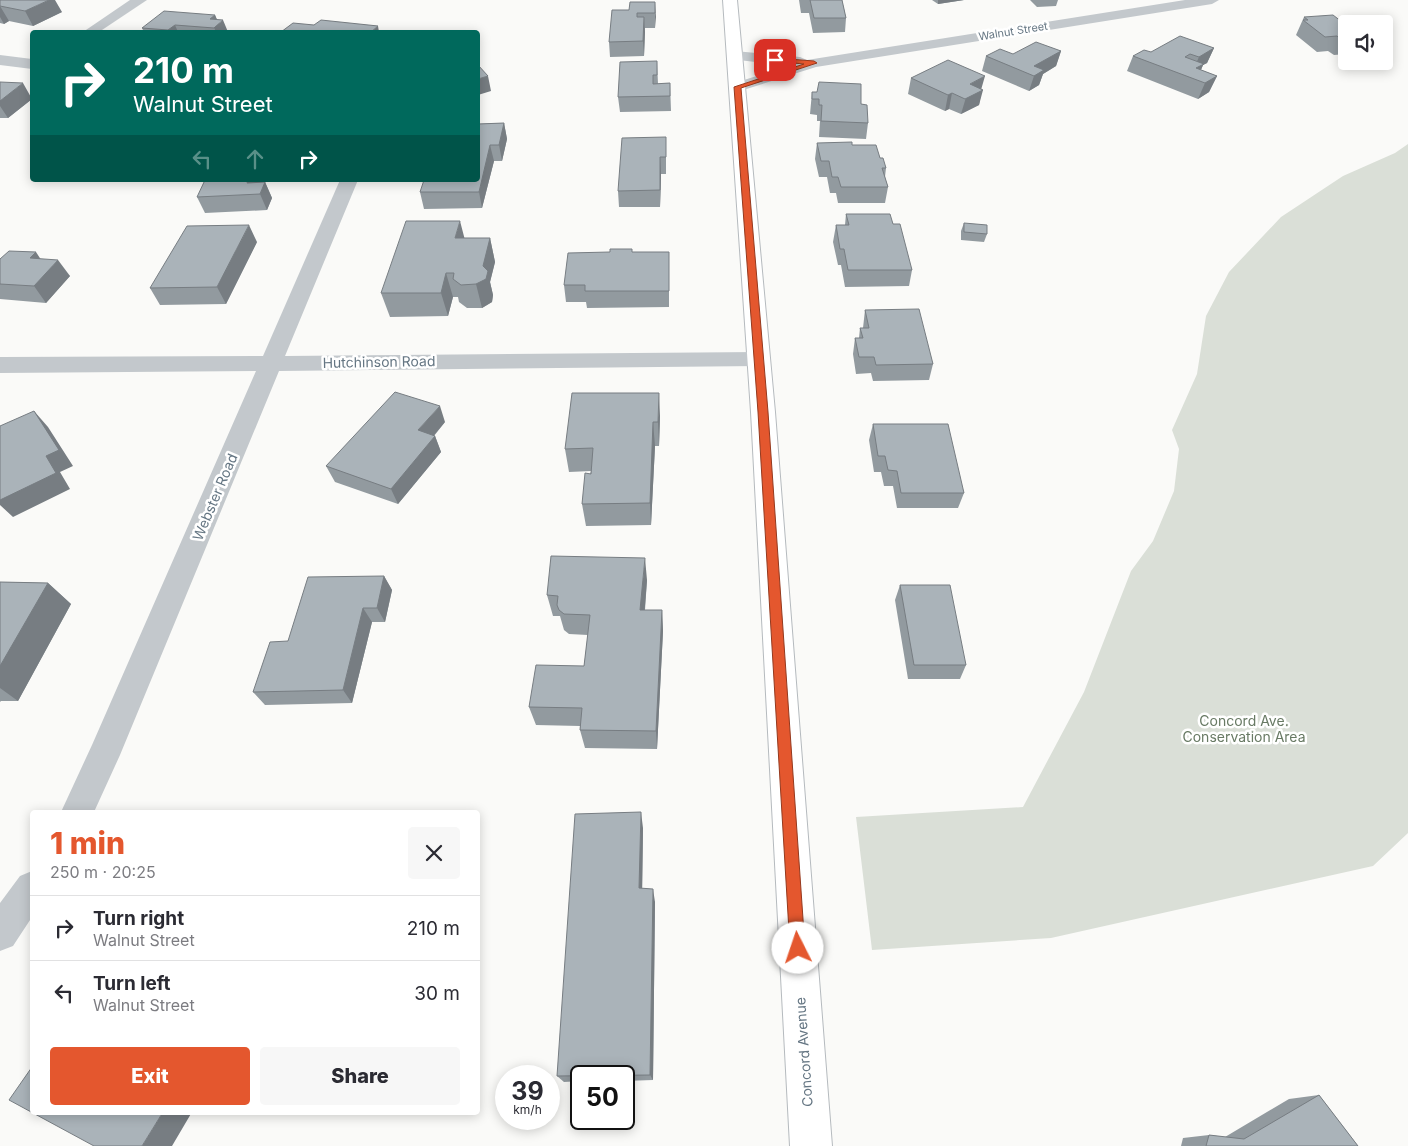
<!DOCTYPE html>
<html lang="en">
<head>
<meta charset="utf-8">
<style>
  body { margin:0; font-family:Inter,sans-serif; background:#f7f7f7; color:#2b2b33; height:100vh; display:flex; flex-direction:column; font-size:19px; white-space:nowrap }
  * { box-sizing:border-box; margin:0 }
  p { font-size:16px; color:#7c7c81 }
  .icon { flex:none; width:28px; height:28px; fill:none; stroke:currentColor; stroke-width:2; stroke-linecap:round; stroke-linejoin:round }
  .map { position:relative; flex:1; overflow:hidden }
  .details { position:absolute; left:30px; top:810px; width:450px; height:305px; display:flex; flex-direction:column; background:#fff; border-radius:5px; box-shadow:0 2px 12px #0003 }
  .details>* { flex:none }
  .guide { position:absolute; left:30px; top:30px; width:450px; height:152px; border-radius:5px; box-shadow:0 2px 12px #0003; background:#00695c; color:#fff; overflow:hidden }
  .fabs { position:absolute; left:1338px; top:15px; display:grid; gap:10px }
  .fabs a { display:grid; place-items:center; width:55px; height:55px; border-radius:5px; background:#fff; box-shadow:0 2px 12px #0003; font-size:25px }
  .speed { position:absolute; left:495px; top:1065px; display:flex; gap:10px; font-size:25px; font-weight:700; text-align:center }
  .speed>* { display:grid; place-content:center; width:65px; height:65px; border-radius:50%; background:#fff; box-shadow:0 2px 12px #0003; line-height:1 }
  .speed small { font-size:12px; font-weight:400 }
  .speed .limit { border:2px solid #111; border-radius:8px; background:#fff; color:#111 }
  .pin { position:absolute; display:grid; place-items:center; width:42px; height:42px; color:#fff; margin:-21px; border-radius:10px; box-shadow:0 2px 8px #0006 }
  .me { position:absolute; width:55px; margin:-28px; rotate:356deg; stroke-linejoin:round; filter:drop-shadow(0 0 4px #0008) }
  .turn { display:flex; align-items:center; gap:18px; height:105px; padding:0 20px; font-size:22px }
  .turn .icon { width:65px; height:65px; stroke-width:2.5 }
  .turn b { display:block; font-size:35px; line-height:42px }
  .lanes { display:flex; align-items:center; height:48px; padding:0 20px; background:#0003; justify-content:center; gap:25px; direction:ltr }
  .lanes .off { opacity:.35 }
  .round { display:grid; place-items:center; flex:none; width:52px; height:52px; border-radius:5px; background:#f7f7f7 }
  .overview { display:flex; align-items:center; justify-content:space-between; height:85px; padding:0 20px }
  h1 { font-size:30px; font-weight:800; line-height:38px; color:#e4572e }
  .cta { display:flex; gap:10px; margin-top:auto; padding:10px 20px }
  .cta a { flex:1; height:58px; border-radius:5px; background:#e4572e; color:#fff; font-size:20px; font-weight:800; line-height:58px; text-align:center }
  .cta a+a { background:#f7f7f7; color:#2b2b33 }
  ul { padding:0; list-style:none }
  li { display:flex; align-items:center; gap:15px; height:65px; padding:0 20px; border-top:1px solid #e1e1e2 }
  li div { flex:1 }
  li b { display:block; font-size:19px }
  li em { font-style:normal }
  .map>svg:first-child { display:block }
  .green { fill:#dadfd7 }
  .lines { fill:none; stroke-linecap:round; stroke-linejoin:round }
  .major-casing { stroke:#b5babe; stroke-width:2 }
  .minor { fill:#c3c8cc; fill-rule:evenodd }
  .major { fill:#fff; fill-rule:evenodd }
  .wall { fill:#929a9f }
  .shaded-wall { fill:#777d82 }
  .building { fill:#aab3b9; stroke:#777d82 }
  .route { fill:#e4572e; stroke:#94391e }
  .labels { text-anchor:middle; stroke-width:5; stroke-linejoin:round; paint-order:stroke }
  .far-street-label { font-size:11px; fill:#657683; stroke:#fff }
  .street-label { font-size:14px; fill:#657683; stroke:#fff }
  .park-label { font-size:14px; fill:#687a64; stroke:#fff }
</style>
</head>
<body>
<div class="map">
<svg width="1408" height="1146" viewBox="0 0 1408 1146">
  <rect width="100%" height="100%" fill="#fafaf8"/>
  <path class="green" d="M1408,144V833L1373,866L1051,938L872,950L856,817L1023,807L1084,692L1131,571L1153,541L1174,491L1179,449L1172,430L1197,374L1206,316L1229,272L1281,217L1343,176L1395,153Z"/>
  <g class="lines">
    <g class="major-casing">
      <path id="major" d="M723,0H737L775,412L832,1146H790L751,412Z"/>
    </g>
    <path class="minor" d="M130,0H147L99,32H83Z
      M1185,0H1219L1212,4L816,67L737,92L731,90L729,87L731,84L789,66L730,59L727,56L730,53L735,51L800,57L807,60Z
      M0,55L32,59V69L0,65Z
      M340,180H358L285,356L759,352L767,354L770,359L767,364L759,366L279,371L120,755L94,812H61L92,745L256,371L0,373V357L263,356Z
      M32,871V917L13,946L0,951V903L20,876Z"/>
    <use href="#major" class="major"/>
  </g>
  <path class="wall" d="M0,0L62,12L33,26L9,21L4,24L0,23Z
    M799,0H842L846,18L845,32L813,33L809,13H801Z
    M932,0H964L938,4Z
    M1030,0H1058L1056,6L1037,7Z
    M655,2V28H645L644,56L610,57L609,42L629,10Z
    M215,15L217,20L228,32H144L142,28Z
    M1304,17L1346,25V54L1334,55L1328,51L1317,52L1296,35Z
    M1214,48L1207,63L1203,65L1201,70L1217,76L1209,92L1198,99L1127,71L1133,56L1151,52Z
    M1061,51L1056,66L1043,74L1039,85L1029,91L982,71L986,56L1013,54Z
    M657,61L658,84L670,83L671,111L620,112L618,97Z
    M911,78L982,89L979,105L961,114L949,109L945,111L908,94Z
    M0,82L32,99L8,118H0Z
    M812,92L861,104L868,123L866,139L819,137L820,121H817V115L810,114Z
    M504,123L507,139L502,161H494L482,208L424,209L420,192L478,180V124Z
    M666,137V174H661L660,207H619L618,191Z
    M817,143L852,145L880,158L886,168L885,177L888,187L885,203H838L836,193H830L827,177H819L815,159Z
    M262,180L261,182H265L272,198L267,210L205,213L197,197Z
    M846,214L893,224L912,270L909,286L845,287L841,265H838L833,242L836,225H845Z
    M964,223L987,234L984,242L961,240V231Z
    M464,238H490L495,262L490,282L493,295L492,302L482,308H467L459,302L458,297H453L448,316L390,317L381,293Z
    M257,242L226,304L160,305L150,288Z
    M633,252H669V307L587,308L586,302H566L564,285Z
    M0,259H40L70,276L46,303L0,299Z
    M865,310L933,364L929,380L873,381L871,373L856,374L853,354L855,338H859L860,328H863Z
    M660,416L659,446H655L651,525L586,526L582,504L591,471L569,472L565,449Z
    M445,422L434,436H435L441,452L398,504L335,482L326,466Z
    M873,424L964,493L958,508H897L893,486H884L881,472H874L869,440Z
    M384,576L392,590L385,622H372L352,703L265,705L253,692L288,641Z
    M647,580L645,610H662L663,631L657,749L585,748L580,730V726L536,725L529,707L584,666L588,635L569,634L564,630L560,616H553L547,595Z
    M0,582L48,583L71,604L18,701H1L0,702Z
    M900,585L966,665L960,679H908L895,600Z
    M643,828L642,889L655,902L653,1080L624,1081V1076H581V1081L564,1082L557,1076Z
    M1319,1095L1358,1146H1181L1183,1138L1209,1135L1225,1137L1289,1099Z"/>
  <path class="shaded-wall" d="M49,0H55L62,12L33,26L25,11Z
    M938,0H964L938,4Z
    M655,2L656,17L655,28Z
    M0,6L9,21L4,24L0,17Z
    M215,15L219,24L223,20L228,32H216L210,19Z
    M644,17L645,32L644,56L643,41Z
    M175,25L178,32H169L168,30Z
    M378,26L379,32H371Z
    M1214,48L1207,63L1203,65L1197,79L1192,72L1199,57Z
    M1061,51L1056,66L1043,74L1039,85L1029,91L1034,76V66Z
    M488,76L491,91L478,95V79Z
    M985,76L981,90H983L979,105L961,114L970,84Z
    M1217,76L1209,92L1198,99L1205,83Z
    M23,83L32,99L8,118L0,106V101Z
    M952,93L949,109L945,111L948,95Z
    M504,123L507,139L502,161L499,145Z
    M490,145L494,161L482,208L479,192Z
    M660,157L661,174L660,207Z
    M248,180H262L256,194L247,183Z
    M265,182L272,198L267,210L260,194Z
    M460,221L466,244L455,238Z
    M249,225L257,242L226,304L217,287Z
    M490,238L495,262L490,282L493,295L492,302L482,308L476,284Z
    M36,252L47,269L30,258Z
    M58,260L70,276L46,303L34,286Z
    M446,273L453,297L448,316L441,293Z
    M659,393L660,416L659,446L658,422Z
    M440,406L445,422L424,447L418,430Z
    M34,411L48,427L73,466L60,472L70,489L13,517L0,505V500L46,456Z
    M653,422L655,446L651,525L650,503Z
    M435,436L441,452L398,504L391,489Z
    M645,558L647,580L643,631L640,610Z
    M384,576L392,590L385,622L377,608Z
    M48,583L71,604L18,701L0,688V666Z
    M363,608L372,622L352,703L343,690Z
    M662,610L663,631L657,749L656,731Z
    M641,812L643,828L642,901L639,888Z
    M653,889L655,902L653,1080L650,1075Z
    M163,1112H192L172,1146H142Z"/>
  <path class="building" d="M0,0H49L25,11L0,6Z
    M810,0H842L846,18H814Z
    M630,2H655V13H637V17H644L643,41L609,42L612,10H629Z
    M164,11L215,15L210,19L223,20L214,28L175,25L168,30L142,28Z
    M1333,15L1346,25V40H1342L1337,36L1325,37L1303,20H1308L1304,17Z
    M321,20L378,26L371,32H375H281L293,23L314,25Z
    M1180,36L1214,48L1199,57L1190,54L1185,57L1204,64L1196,68L1217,76L1205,83L1133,56L1144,50L1151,52Z
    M1036,42L1061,51L1034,66L1044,70L1034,76L986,56L1000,49L1013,54Z
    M948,60L985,76L970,84L983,90L965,99L952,93L948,95L911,78Z
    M657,61V75H653V84L670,83V96L618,97L620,62Z
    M478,65L488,76L478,79Z
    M0,82L23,83L0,101Z
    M819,82L861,84V104L867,105L868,123L821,121L822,105H819V99H812V92H817Z
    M504,123L499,145H490L479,192H420L424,180H478V124Z
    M666,137V157H660V190L618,191L622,138Z
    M852,142V145H876L880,158H883L886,168H882L888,187H841L838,177H832L829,161H821L817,143Z
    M205,180H248L247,183L265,182L260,194L197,197Z
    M846,214H890L893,224H900L912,270H848L844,249H840L836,225H849Z
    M406,221H460L455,238H490L483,266L488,271L486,279L476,284L461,285L453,279L454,273H446L441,293H381Z
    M964,223L987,225V234L964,232Z
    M249,225L217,287L150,288L187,226Z
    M610,249H632V252H669V291H585V285H564L568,253L610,252Z
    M9,251L36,252L30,258L58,260L34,286L0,284V259Z
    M919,309L933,364L876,365L874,357H859L855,338H863L860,328H869L865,310Z
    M395,392L440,406L418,430L435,436L391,489L326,466Z
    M572,393H659L658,422H653L650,503L582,504L585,473L591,474L593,448L565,449Z
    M34,411L59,450L46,456L56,473L0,500V426Z
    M873,424H948L964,493H901L897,471L888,470L885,456H878Z
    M551,556L645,558L640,610H662L656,731L580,730L582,708L529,707L536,665L584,666L590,615L564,614L559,610L557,605L558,596L547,595Z
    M384,576L377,608H363L343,690L253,692L270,642L288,641L308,577Z
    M0,582L48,583L0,666Z
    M900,585H950L966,665H914Z
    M641,812L639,888L653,889L650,1075L557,1076L575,814Z
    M32,1067V1112H163L142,1146H94L9,1100Z
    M1319,1095L1358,1146H1206L1209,1135L1244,1139Z"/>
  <path class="route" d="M775,58L814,61L817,63L741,88L768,412L805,948L803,953L798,955L792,953L790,948L758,412L734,87L804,64L772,61L771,60Z"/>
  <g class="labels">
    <g class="far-street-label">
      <text transform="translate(1013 31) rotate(-9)" y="4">Walnut Street</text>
    </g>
    <g class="street-label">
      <text transform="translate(379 362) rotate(-1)" y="5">Hutchinson Road</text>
      <text transform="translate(215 497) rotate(-67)" y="5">Webster Road</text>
      <text transform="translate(804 1052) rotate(-94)" y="5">Concord Avenue</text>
    </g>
    <g class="park-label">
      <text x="1244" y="726">Concord Ave.<tspan x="1244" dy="16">Conservation Area</tspan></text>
    </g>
  </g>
</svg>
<div class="fabs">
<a><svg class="icon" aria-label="sound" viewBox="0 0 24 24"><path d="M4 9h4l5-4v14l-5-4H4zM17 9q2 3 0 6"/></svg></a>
</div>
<div class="speed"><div>39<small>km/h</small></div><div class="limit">50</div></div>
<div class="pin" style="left:775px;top:60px;background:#d93025"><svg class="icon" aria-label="arrive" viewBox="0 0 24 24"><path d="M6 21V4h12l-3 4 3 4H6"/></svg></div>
<svg class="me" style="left:798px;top:948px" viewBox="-20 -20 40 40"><circle r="19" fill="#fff"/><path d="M0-13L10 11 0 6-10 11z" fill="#e4572e"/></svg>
<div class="guide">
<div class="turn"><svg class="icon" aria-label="right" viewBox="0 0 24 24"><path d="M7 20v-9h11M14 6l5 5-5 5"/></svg><div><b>210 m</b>Walnut Street</div></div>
<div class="lanes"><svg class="icon off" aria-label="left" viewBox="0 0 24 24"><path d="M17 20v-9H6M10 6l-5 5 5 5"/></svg><svg class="icon off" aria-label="ahead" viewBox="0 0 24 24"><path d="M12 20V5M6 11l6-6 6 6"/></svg><svg class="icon" aria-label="right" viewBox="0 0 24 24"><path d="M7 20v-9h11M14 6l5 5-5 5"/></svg></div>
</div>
<section class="details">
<div class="overview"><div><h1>1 min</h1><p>250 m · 20:25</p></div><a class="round"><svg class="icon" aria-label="close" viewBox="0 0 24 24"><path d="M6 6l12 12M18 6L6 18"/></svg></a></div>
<ul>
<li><svg class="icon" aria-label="right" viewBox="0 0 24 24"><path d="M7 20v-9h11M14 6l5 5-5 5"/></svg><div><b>Turn right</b><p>Walnut Street</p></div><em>210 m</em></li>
<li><svg class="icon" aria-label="left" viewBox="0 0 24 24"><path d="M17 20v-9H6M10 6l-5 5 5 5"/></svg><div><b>Turn left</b><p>Walnut Street</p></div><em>30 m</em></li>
</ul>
<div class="cta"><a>Exit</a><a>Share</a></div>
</section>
</div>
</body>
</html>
